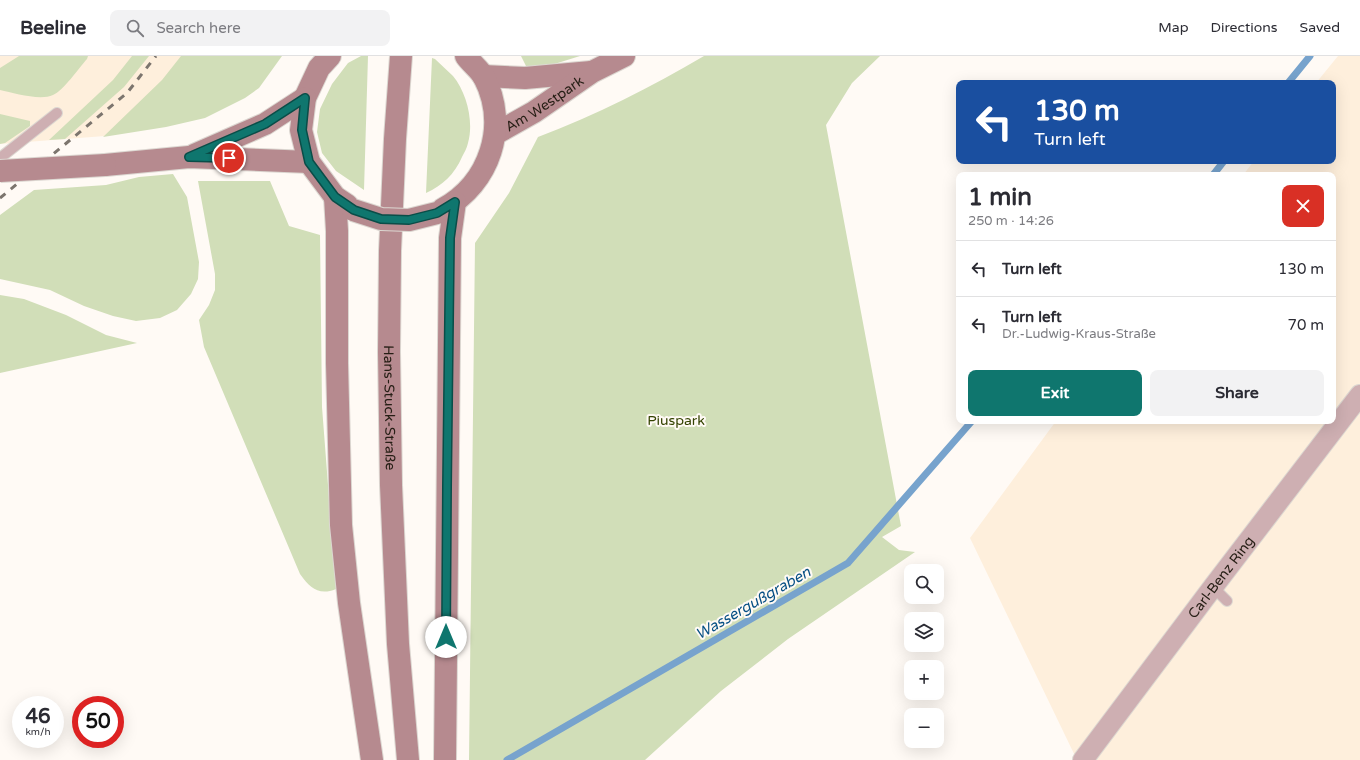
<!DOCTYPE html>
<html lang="en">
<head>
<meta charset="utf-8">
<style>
  body { margin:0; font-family:"Varela Round",sans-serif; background:#f2f2f3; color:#2b2b33; height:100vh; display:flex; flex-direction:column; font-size:15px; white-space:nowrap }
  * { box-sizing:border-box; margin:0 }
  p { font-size:13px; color:#7c7c81 }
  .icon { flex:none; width:22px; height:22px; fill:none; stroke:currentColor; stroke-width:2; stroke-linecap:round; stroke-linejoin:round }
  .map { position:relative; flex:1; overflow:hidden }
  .drawer { position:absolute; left:956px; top:116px; width:380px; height:252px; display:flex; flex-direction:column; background:#fff; border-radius:8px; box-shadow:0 4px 16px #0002 }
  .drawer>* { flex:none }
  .banner { position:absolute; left:956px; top:24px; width:380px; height:84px; border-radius:8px; box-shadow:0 4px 16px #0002; background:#1a4fa0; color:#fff; overflow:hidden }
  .buttons { position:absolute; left:904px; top:508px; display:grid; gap:8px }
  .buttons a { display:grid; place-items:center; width:40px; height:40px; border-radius:8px; background:#fff; box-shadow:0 4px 16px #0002; font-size:20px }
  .speed { position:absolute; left:12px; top:640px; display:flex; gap:8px; font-size:20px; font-weight:700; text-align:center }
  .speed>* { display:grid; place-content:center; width:52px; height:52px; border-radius:50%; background:#fff; box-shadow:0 4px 16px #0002; line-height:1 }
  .speed small { font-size:10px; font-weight:400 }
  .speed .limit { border:6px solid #d22; background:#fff; color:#111 }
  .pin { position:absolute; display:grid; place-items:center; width:34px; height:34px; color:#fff; margin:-17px; border:2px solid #fff; border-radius:50%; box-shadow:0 1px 4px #0007 }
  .me { position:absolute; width:44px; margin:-22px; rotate:0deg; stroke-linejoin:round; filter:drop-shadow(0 0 3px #0008) }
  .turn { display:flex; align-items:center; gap:14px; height:84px; padding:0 12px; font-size:18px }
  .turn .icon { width:52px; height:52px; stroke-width:2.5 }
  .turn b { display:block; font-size:28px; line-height:34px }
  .round { display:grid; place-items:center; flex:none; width:42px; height:42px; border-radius:8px; background:#f2f2f3 }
  .overview { display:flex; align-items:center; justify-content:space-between; height:68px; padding:0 12px }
  h1 { font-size:24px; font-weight:700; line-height:30px }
  .button { display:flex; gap:8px; margin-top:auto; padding:8px 12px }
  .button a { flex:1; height:46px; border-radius:8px; background:#0f766e; color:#fff; font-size:16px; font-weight:700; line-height:46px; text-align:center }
  .button a+a { background:#f2f2f3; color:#2b2b33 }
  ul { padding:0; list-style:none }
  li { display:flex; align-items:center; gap:12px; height:56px; padding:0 12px; border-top:1px solid #e1e1e2 }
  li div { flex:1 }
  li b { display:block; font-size:15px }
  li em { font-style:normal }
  header { display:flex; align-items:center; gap:24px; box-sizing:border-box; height:56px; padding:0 20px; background:#fff; border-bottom:1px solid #e1e1e2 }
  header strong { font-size:19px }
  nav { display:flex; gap:22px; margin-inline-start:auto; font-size:14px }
  .search { width:280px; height:36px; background:#f2f2f3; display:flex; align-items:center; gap:10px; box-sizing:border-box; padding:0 14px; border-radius:8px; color:#7c7c81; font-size:15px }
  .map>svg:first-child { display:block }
  .industrial { fill:#feefdc }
  .green { fill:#d1deb8 }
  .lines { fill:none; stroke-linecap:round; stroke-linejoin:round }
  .stream { stroke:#77a3cd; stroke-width:7 }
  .lane-casing { stroke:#dcd7d1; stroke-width:12 }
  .street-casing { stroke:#dcd7d1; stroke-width:22 }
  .secondary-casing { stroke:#dcd7d1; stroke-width:24 }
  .lane { stroke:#ceafb2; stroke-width:10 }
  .street { stroke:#ceafb2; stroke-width:20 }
  .secondary { stroke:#b68a8f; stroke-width:22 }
  .rail { stroke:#7c756e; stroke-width:3; stroke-dasharray:7 7; stroke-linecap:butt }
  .secondary-bridge-casing { stroke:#dcd7d1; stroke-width:24; stroke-linecap:butt }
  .secondary-bridge { stroke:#b68a8f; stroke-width:22 }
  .route-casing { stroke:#0a4d48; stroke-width:10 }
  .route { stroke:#0f766e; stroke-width:7 }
  .labels { text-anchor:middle; stroke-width:4; stroke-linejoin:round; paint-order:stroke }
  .street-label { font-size:14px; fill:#261e15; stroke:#fffaf5 }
  .park-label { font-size:14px; fill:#344301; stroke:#fffaf5 }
  .water-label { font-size:15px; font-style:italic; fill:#064f84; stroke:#fffaf5 }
</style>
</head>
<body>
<header>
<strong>Beeline</strong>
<div class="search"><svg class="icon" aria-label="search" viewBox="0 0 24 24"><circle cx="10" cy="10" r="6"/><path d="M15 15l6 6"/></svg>Search here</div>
<nav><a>Map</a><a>Directions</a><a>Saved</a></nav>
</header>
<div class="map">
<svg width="1360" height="704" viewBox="0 0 1360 704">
  <rect width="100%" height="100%" fill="#fffaf5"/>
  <path class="industrial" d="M0,0H237L105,80L0,88Z
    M1338,0H1360V704H1077L970,482L1056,365H1333V119H1243L1254,105H1333V27H1316Z"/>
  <path class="green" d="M19,0H88L87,3C79,12 63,35 53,39C40,45 14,37 0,34V12Z
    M132,0H149L124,31L65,83L49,84L113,24Z
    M181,0H282L259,32L245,42L205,62L166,71L103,81L162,24Z
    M361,0H368L364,134L336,115L322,97L317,76L320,53L332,28L348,7Z
    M521,0H580L529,16Z
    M704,0H880L852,27L826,69L901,470L882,481L899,494L915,496L788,583L721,635L645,704H469L475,187L509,137L538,81C596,59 651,31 704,0Z
    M432,2L435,3C441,9 447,14 453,20C467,37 474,66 468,87C467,92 464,97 462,101C454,119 443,129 426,137Z
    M0,58L30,65V70L5,87L0,88Z
    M173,118L187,141L199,206L198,223L191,238L177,254L160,262L136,265L113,260L84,250L50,234L0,223V159L34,134L106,129L139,121Z
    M198,125H270L289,170L320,179L322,351L336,533C319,540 310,532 300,518L204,291L199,264L209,249L215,234V218Z
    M0,239L24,243L66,259L106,279L137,287L0,317Z"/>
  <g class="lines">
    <path class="stream" d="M1288,27L1310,0
      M1213,119L1224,105
      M507,704L848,507L972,365"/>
    <g class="lane-casing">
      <path id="lane" d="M0,102L57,57
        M1213,531L1227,545"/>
    </g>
    <g class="street-casing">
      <g id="street">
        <path id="s1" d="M1083,704L1213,531L1360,339"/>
      </g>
    </g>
    <g class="secondary-casing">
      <g id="secondary">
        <path d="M330,0L319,12L305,42L301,74L309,106L335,141L347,149"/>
        <path id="s2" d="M401,0L395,83L390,195L389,296L391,429L398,588L408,704"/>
        <path d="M483,20L525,22L591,16"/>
        <path id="s3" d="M495,78L534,56L592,16L624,0"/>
        <path d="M194,99L265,68L305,42"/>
        <path d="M105,109L189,101L309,106"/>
        <path d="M335,141L337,175V307L341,469L349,547L372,704"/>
        <path d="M443,153C490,127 509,70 484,21C480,14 471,7 466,0"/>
        <path d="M445,704L450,182L455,146"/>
      </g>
    </g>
    <use href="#lane" class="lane"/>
    <use href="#street" class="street"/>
    <use href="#secondary" class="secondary"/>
    <path class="rail" d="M0,142L127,37L156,0"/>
    <g class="secondary-bridge-casing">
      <path id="secondary-bridge" d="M0,115L105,109
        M353,154L381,163L409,164L437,157"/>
    </g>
    <use href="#secondary-bridge" class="secondary-bridge"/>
  </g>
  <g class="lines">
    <g class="route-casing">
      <path id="route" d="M229,102L189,101L265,68L305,42L302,74L309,106L335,141L354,154L381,163L409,164L437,157L455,146L450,182L447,431L446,581"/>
    </g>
    <use href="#route" class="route"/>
  </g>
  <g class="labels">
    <g class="street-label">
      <text dy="5" stroke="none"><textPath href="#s3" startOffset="58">Am Westpark</textPath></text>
      <text dy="5" stroke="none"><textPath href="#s2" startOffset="352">Hans-Stuck-Straße</textPath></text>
      <text dy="5" stroke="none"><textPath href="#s1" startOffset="229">Carl-Benz Ring</textPath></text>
    </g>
    <g class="park-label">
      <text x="676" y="369">Piuspark</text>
    </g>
    <g class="water-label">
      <text transform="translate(753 547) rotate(-30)" y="5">Wassergußgraben</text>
    </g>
  </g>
</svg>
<div class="buttons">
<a><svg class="icon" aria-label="search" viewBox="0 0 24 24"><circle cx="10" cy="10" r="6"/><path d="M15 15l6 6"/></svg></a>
<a><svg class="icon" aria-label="layers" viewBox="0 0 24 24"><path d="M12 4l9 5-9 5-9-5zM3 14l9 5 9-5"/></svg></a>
<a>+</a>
<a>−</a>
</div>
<div class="speed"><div>46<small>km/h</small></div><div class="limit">50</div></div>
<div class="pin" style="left:229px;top:102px;background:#d93025"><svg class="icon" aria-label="arrive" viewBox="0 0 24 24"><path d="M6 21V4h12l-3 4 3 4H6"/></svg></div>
<svg class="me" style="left:446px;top:581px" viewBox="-20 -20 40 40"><circle r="19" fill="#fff"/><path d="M0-13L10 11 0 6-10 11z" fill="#0f766e"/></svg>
<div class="banner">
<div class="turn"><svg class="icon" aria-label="left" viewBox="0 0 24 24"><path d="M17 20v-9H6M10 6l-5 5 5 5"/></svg><div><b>130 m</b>Turn left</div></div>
</div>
<section class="drawer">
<div class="overview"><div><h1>1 min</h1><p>250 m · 14:26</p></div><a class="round" style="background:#d93025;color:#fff"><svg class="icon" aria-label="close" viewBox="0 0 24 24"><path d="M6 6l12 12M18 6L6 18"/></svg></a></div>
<ul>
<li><svg class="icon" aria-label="left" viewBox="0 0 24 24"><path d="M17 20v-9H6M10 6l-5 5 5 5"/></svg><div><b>Turn left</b></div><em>130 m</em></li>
<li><svg class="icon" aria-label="left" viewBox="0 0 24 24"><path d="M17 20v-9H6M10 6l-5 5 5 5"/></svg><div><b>Turn left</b><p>Dr.-Ludwig-Kraus-Straße</p></div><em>70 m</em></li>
</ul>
<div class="button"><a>Exit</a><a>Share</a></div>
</section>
</div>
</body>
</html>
